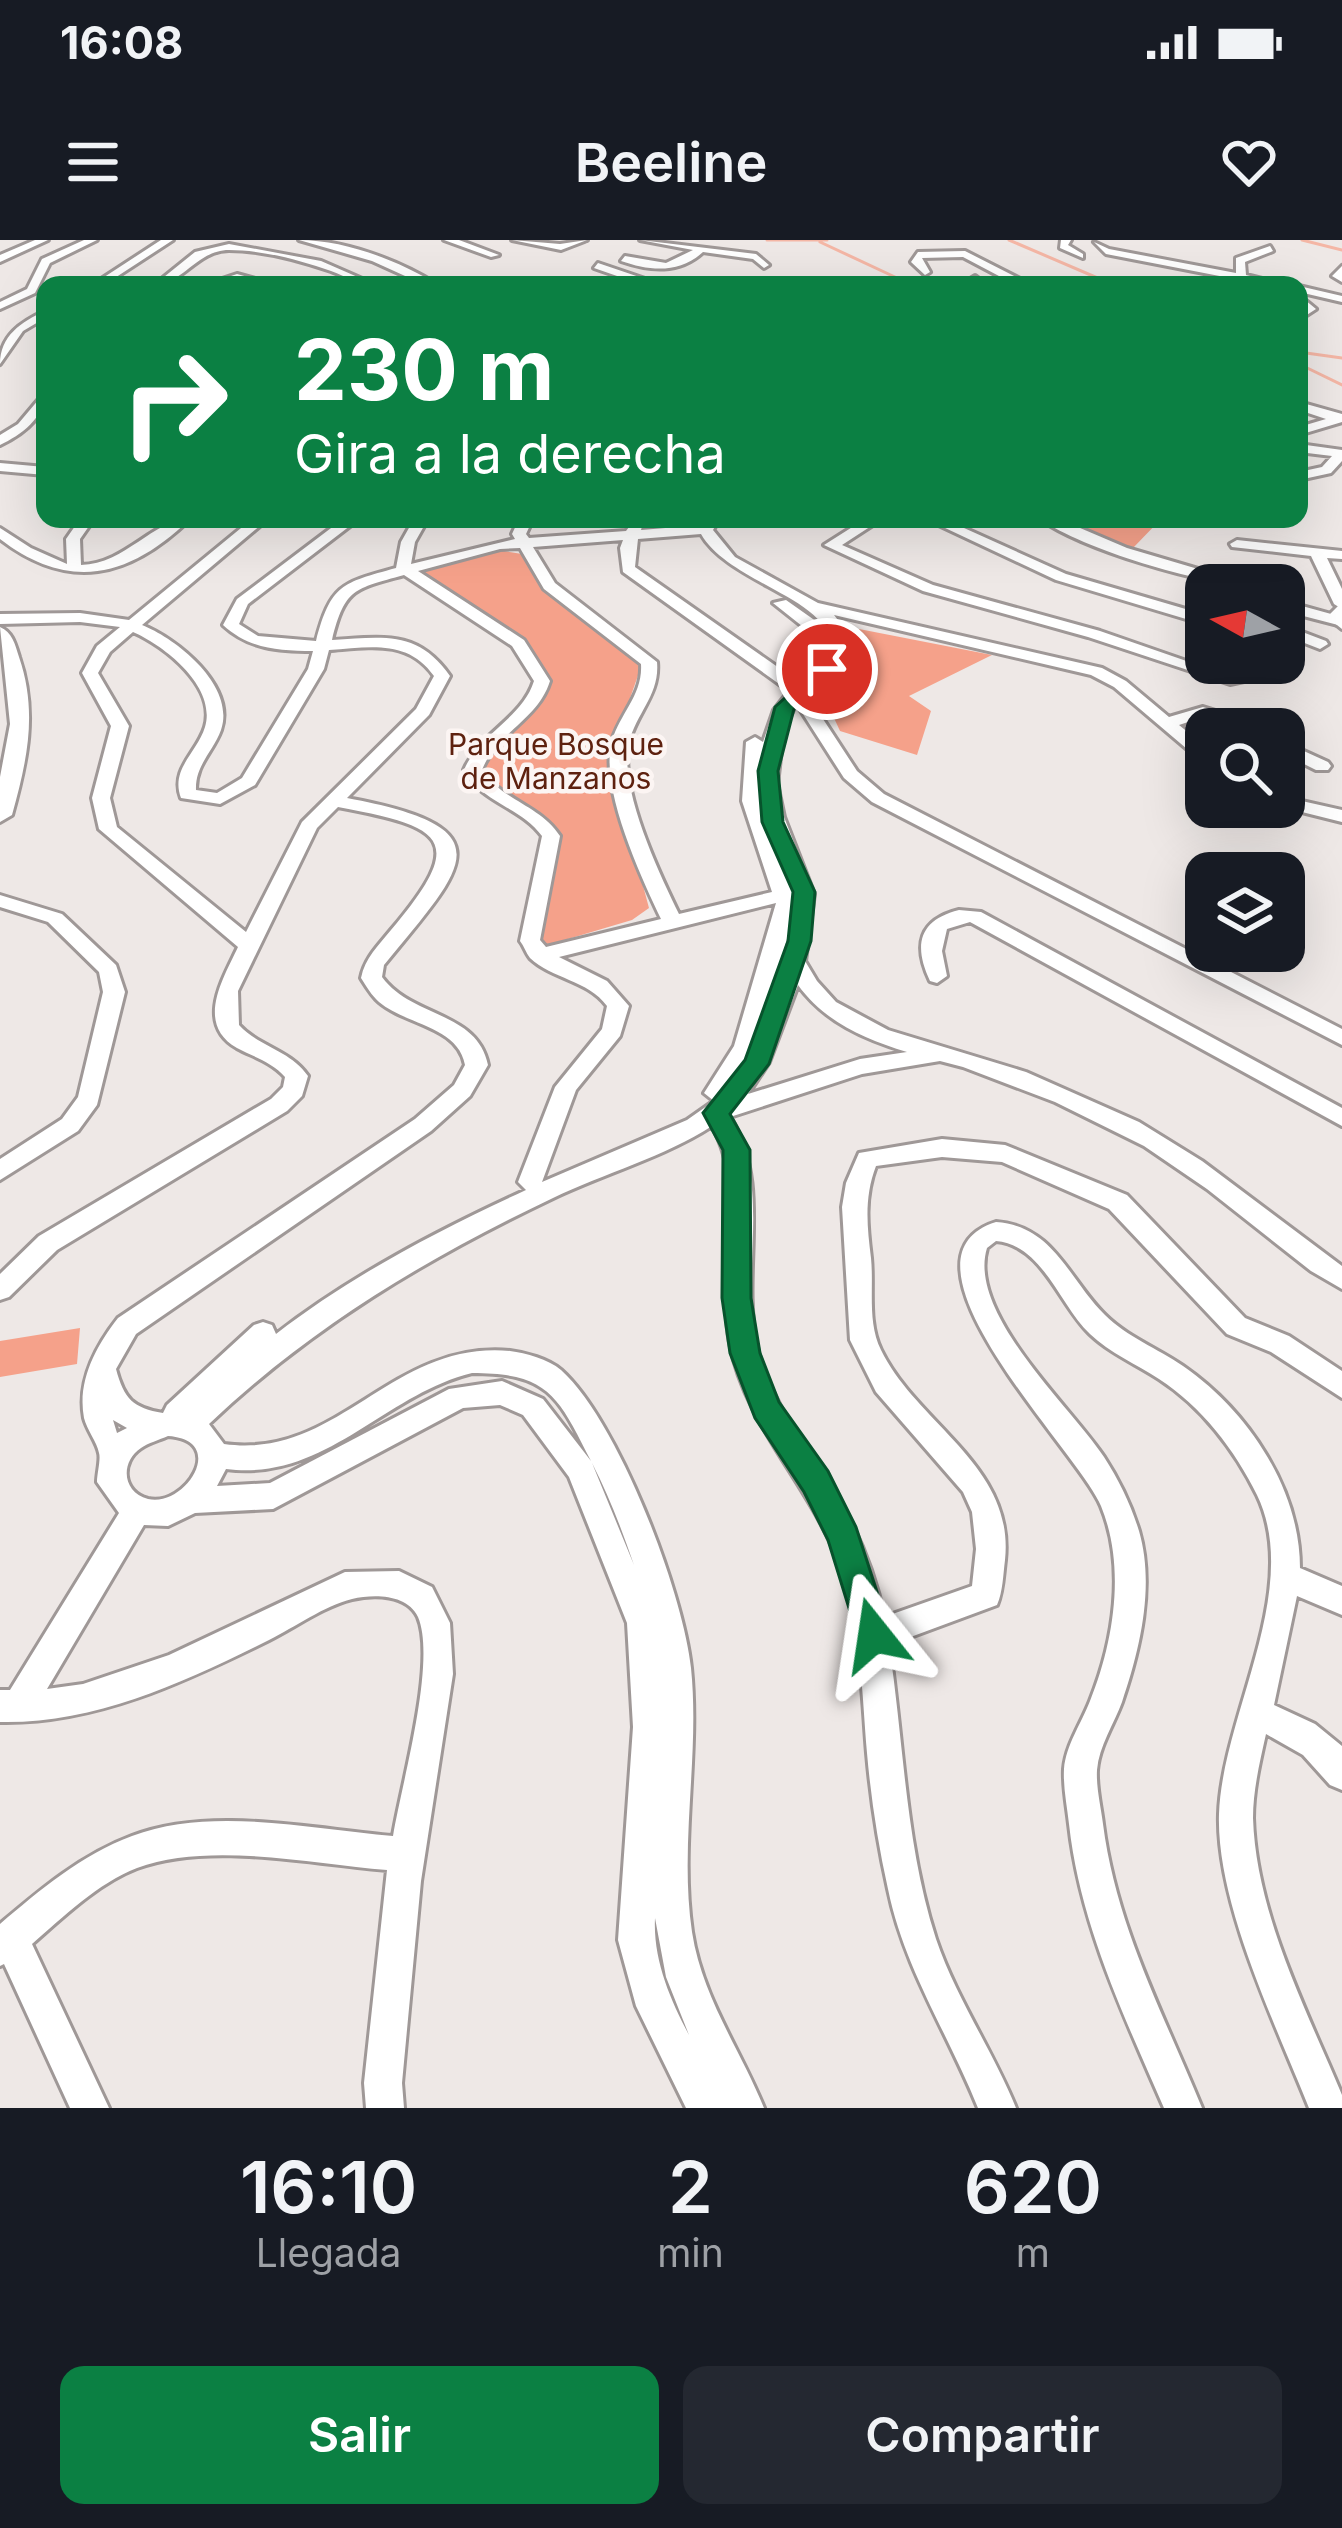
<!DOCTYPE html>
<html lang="es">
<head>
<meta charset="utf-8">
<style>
  body { margin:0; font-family:Inter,sans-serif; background:#242831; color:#f1f3f6; height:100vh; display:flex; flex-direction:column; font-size:45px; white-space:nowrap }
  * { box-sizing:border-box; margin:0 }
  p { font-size:39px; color:#9ea1a6 }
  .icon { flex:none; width:66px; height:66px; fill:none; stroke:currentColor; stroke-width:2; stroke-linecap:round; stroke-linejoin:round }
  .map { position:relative; height:1868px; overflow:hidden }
  .sheet { display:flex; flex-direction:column; background:#171b24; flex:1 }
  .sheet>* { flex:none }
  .banner { position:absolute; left:36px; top:36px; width:1272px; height:252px; border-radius:24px; box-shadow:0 12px 48px #0002; background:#0b8043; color:#fff; overflow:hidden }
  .needle { width:78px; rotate:278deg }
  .tools { position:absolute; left:1185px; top:324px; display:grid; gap:24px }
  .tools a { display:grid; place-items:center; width:120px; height:120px; border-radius:24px; background:#171b24; box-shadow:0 12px 48px #0002; font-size:60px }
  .pin { position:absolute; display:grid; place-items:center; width:102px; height:102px; color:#fff; margin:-51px; border:6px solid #fff; border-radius:50%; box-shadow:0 3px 12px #0007 }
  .me { position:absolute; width:132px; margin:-66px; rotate:345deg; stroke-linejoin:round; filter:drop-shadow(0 0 9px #0008) }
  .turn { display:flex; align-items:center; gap:42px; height:252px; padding:0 60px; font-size:54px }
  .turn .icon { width:156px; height:156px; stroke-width:2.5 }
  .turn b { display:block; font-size:84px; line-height:102px }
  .eta { display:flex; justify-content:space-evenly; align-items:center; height:204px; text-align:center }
  .eta b { font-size:72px; font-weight:600; line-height:84px }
  .button { display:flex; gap:24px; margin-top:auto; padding:24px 60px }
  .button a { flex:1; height:138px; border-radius:24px; background:#0b8043; color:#fff; font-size:48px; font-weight:600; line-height:138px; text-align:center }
  .button a+a { background:#242831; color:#f1f3f6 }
  .status { display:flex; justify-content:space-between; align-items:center; height:84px; padding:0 60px; background:#171b24; direction:ltr }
  .status svg { height:33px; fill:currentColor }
  header { display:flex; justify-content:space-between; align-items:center; height:156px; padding:0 60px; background:#171b24; font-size:54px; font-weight:600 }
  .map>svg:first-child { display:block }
  .green { fill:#f5a18a }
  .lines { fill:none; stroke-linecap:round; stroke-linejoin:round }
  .stream { stroke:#f4b6a5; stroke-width:3 }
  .minor-casing { stroke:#9f9897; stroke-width:6 }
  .major-casing { stroke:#9f9897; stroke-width:6 }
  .minor { fill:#fff; fill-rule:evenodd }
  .major { fill:#fff; fill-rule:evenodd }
  .route { fill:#0b8043; stroke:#07532c; stroke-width:3 }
  .labels { text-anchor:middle; stroke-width:9; stroke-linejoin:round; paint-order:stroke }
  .far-park-label { font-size:30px; fill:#5e210f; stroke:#fcf5f3 }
</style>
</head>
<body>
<div class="status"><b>16:08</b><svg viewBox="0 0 49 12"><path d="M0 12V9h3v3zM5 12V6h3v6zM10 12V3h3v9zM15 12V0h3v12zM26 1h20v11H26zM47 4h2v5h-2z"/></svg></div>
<header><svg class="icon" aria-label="menu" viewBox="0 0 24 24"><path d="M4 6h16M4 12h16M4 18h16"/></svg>Beeline<svg class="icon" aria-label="heart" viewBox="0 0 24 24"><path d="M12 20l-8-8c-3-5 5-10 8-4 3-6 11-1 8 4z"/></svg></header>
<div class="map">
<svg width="1342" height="1868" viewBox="0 0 1342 1868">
  <rect width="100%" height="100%" fill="#eee8e6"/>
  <path class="green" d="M1063,279H1161L1133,308Z
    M498,310L522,314C548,370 617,380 641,427L609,518L649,668L632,680L541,707V670L558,596L545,576L481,534C489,496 545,478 548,440L523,402L422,334L436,324Z
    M859,389L992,415L909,456L931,471L917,515L840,491L817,441Z
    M80,1088L77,1124L0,1137V1101Z"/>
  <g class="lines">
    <path class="stream" d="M767,0H827
      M1009,0L1114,45
      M1302,0L1342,10
      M820,2L912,45
      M1299,112L1342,118
      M1299,124L1342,145"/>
    <g class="minor-casing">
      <path id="minor" d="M35,0H48L0,22V15Z
        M84,0H97L50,23L35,53L0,69V62L27,49L42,19Z
        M161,0H173L104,45H92Z
        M299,0C345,0 400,21 438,45H425L372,21Z
        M444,0H459L499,15L491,17Z
        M512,0L560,4L587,0L561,10Z
        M640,0L756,14L769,25L764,28L753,19L703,12C679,34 650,31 621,21L625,16L666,23L693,10Z
        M1061,0H1071L1068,5L1083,14V18L1060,8Z
        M1094,2L1109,9L1236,33V18L1270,6L1273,11L1245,22L1246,35L1287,45H1266L1106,14Z
        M229,4L321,21L376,45C360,45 347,37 331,31C299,20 263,10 229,10C197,10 182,45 154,45L195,12Z
        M965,11L1028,43L1029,45H1016L963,17L922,18L930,32L925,35L911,22L918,12Z
        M598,23L657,43L658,45H643L594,28Z
        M1342,26V42L1332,36Z
        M237,34L270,43L271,45L237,40L204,45Z
        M975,36L987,45H976L970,39Z
        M1299,46L1342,56V62L1299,52Z
        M1299,55L1316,69L1299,80V72L1304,69L1299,64Z
        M45,71V78L23,91L0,124C0,96 21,82 45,71Z
        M45,152C45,178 21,195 0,205V195L18,184Z
        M1299,162L1342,174V182L1299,195V187L1326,179L1299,170Z
        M1299,204L1342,210V221L1331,233L1299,240V232L1322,227L1332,216L1299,212Z
        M0,223L45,227V235L0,231Z
        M80,279H94L80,299L81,325C126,324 153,279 190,279C129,338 69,352 0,299V288L31,308L67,324L66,299Z
        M252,279H268L142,385C177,399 236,446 221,490C213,512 195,525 196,550L217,553L242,538L308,429L313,411C279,411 249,409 223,385L237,359L343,279H359L248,364L239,384L258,396L316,401C331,344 342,343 396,328L401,302L414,279H428L415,302L411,324L515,299L512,294L519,279H533L526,294L529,298L626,291L635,279L643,283L641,290L702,285L705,279H719L713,290L735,317L818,363L1102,428L1126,441L1169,477L1203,467L1261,485L1247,489L1203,477L1179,485L1206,507V521L1200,520L1114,447L1091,435L834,375C863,409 833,431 806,453L857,531L884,554L1342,789V805L872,562L844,538L796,463L783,492L777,544L784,577L814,654L805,721L817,741L836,762L888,790L1026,832L1139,882L1202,921L1342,1026V1049L1311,1031L1207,949L1144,906L1055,862L963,827L940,821L862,834L730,877C772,945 741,1028 756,1103C768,1160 807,1208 837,1257C859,1294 875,1334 884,1377L972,1346L976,1309L972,1272L963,1252L876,1152L850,1100L842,967L846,943L859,913L942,899L1005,905L1127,955L1245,1078L1289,1096L1342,1131V1158L1271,1112L1227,1094L1109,969L1002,922L942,917L876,926C864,957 867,986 871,1018C874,1048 867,1082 881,1110C917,1184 1015,1226 1005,1320C1003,1335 1003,1351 997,1365L889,1405C904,1503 905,1603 936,1699C956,1758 993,1811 1016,1868H978C948,1793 904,1728 888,1649C878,1604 871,1559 867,1513C862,1452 861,1391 842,1332C816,1250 746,1189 730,1103C717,1035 749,949 712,886C666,916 603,934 553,958C427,1018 311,1087 209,1184L224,1204C339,1220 391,1100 510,1111C526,1113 548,1119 561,1130C618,1181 683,1352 691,1428C700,1515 679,1604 692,1692C702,1757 740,1809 764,1868H686L636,1766L618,1700L633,1487L627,1383L569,1237L523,1175L500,1165L463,1168L273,1269L195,1273L168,1286L144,1285L47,1449L83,1444L169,1415L345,1332L399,1331L432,1347L450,1383L453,1434L421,1641L402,1843L404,1868H366L364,1843L387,1630C312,1624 209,1601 137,1628C98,1643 63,1677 32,1704L109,1868H70L4,1724L0,1726V1684C40,1650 81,1615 132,1596C211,1566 310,1589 393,1596C401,1546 437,1422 418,1377C407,1354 374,1354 352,1359C324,1366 295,1387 269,1400C184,1442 95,1484 0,1482V1450H10L119,1273L97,1242C97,1234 101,1219 99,1213C97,1202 87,1190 84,1178C77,1141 96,1106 118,1078L415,879L454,845L465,825C458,786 406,785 379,762C372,756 366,746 361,738C365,718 378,706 391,690C468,599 445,587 338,567L317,588L238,751L239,785C259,807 290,810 308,836L302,856L287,871L57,1010L9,1057L0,1060V1034L39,996L271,859L283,847L285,837C272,822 254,817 237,808C195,784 223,739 238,707L99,589L92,558L111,486L82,433L97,406L120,387L80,382L0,384V374L80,373L129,380ZM701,294C729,343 829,358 831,406L820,384L786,360L773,363L807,390L816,407L806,425L815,430L799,442L635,327L638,299ZM623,300L620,308L623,332L789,451L774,470L763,502L755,497L746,502L742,561L772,652L679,674C659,633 618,547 629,502C637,472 660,454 657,422L555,343L533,307ZM520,308L544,349L641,424C643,455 620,473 612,501C599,547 641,637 661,679L546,707L540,700L560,596C540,565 501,560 482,530C496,493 538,480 550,441L524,400L418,331L500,309ZM404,335L512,406L534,441C522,479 479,493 464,530C482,563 521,567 542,596L520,701C524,706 526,713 530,718C552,739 588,740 607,766L602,789L555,847L518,942L526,950C439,990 352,1035 276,1094L272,1085L263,1082L254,1085L167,1165L163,1173C133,1168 124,1159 116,1129L136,1094L431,891L470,856L488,825C477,771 412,778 382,737L384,725C466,625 508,588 347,558L429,475L450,436C418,390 384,397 332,400C345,348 354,349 404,335ZM133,392C165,406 217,447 205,487C197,513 170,529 181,558L220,564L255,545L324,429L329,410C370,407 408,399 434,436L416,469L302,582L246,692L117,587L110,558L129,486L98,433L110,412ZM761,553L793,650L791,649L760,561ZM776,663L734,806L704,853L714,861L687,880L542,942L576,850L620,796L629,766L607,741L559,717ZM793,678L784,721L763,783ZM798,745C825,782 864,799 907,812L860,819L748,854L769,822ZM472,1133C549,1133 558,1156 591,1221L543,1159L502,1141L449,1149L270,1243L217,1246L226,1229C325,1242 383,1155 472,1133ZM113,1180L127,1188L117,1193ZM168,1196C229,1200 185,1268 148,1259C122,1252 120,1222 141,1208C148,1203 159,1200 168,1196ZM592,1223C609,1256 622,1290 634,1325ZM655,1678L666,1737L689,1795C670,1759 653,1720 655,1678Z
        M865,279H882L842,305L933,345L1100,391L1244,441L1230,444L1088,397L923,351L824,305Z
        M926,279H944L1066,334L1206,375V385L1056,340Z
        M1040,279H1059L1127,308L1252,345C1200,345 1083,309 1040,279Z
        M1237,300L1342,311V319L1327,318L1342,349V369L1334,364L1311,316L1232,307L1230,304Z
        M1284,361L1342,377V386L1284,371Z
        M1284,385L1326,401L1328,404L1320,409L1284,395Z
        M1284,502L1328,522L1331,526L1328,530H1316L1284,514Z
        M1284,557L1342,570V582L1282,567Z
        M0,655L62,674L116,725L125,752L97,865L78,891L0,940V919L62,879L78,857L103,752L99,732L48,682L0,667Z
        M959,670L981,672L1342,868V886L970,682L947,689L942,711L947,736L937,743L930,741C913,705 919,680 959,670Z
        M996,982C1054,986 1069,1040 1105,1075C1127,1097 1157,1108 1183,1126C1248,1171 1300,1249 1300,1328L1342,1346V1375L1297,1356L1274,1465L1315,1484L1342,1506V1550L1330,1545L1303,1515L1266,1494C1260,1521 1253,1550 1253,1578C1256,1673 1306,1769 1342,1855V1868H1309C1276,1785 1216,1663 1219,1574C1222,1476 1303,1350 1257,1255C1235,1210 1201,1166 1159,1139C1136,1124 1110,1113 1090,1094C1060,1066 1043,1005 996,1001L987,1008C967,1073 1070,1166 1104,1217C1119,1240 1131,1265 1139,1291C1155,1346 1140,1409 1122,1462C1114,1484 1099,1506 1097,1530C1096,1548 1101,1567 1103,1584C1116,1686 1164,1775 1202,1868H1164C1124,1776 1080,1684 1069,1584C1067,1566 1063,1547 1064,1529C1066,1505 1081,1484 1090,1461C1114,1401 1126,1327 1101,1266C1078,1211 881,1018 996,982Z"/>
    </g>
    <g class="major-casing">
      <path id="major" d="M1342,362V389L1327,377Z
        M0,387C12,392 15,404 19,417C38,472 27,521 12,575L0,582V537L10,484Z"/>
    </g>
    <use href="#minor" class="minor"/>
    <use href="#major" class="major"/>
  </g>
  <path class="route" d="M821,425L836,429L794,469L778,531L783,582L815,652L811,701L769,824L730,874L750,910L751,1058L760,1113L779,1162L828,1231L856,1287L891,1395L886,1407L874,1412L861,1407L828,1300L804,1252L755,1178L730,1113L722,1058L723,910L703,873L745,820L788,701L793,652L762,582L758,531L775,467Z"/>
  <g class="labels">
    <g class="far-park-label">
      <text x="556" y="515">Parque Bosque<tspan x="556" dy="34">de Manzanos</tspan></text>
    </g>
  </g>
</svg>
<div class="tools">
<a><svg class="needle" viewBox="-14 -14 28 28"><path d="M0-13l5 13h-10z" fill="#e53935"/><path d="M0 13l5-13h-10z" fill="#9ea1a6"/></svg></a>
<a><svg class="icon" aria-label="search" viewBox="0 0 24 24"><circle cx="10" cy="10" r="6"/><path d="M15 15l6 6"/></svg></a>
<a><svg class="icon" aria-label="layers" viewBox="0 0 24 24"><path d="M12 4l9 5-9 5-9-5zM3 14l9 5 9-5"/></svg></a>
</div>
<div class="pin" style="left:827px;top:429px;background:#d93025"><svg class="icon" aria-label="arrive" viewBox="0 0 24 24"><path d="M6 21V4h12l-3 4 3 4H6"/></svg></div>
<svg class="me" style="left:874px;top:1395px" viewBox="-20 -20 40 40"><path d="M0-17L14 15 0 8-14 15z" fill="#0b8043" stroke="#fff" stroke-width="4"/></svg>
<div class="banner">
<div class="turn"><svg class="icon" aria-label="right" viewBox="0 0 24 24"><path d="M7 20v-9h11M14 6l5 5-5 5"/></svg><div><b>230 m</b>Gira a la derecha</div></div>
</div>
</div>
<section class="sheet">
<div class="eta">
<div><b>16:10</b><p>Llegada</p></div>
<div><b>2</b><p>min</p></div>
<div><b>620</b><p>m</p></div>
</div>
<div class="button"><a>Salir</a><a>Compartir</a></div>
</section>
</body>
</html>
